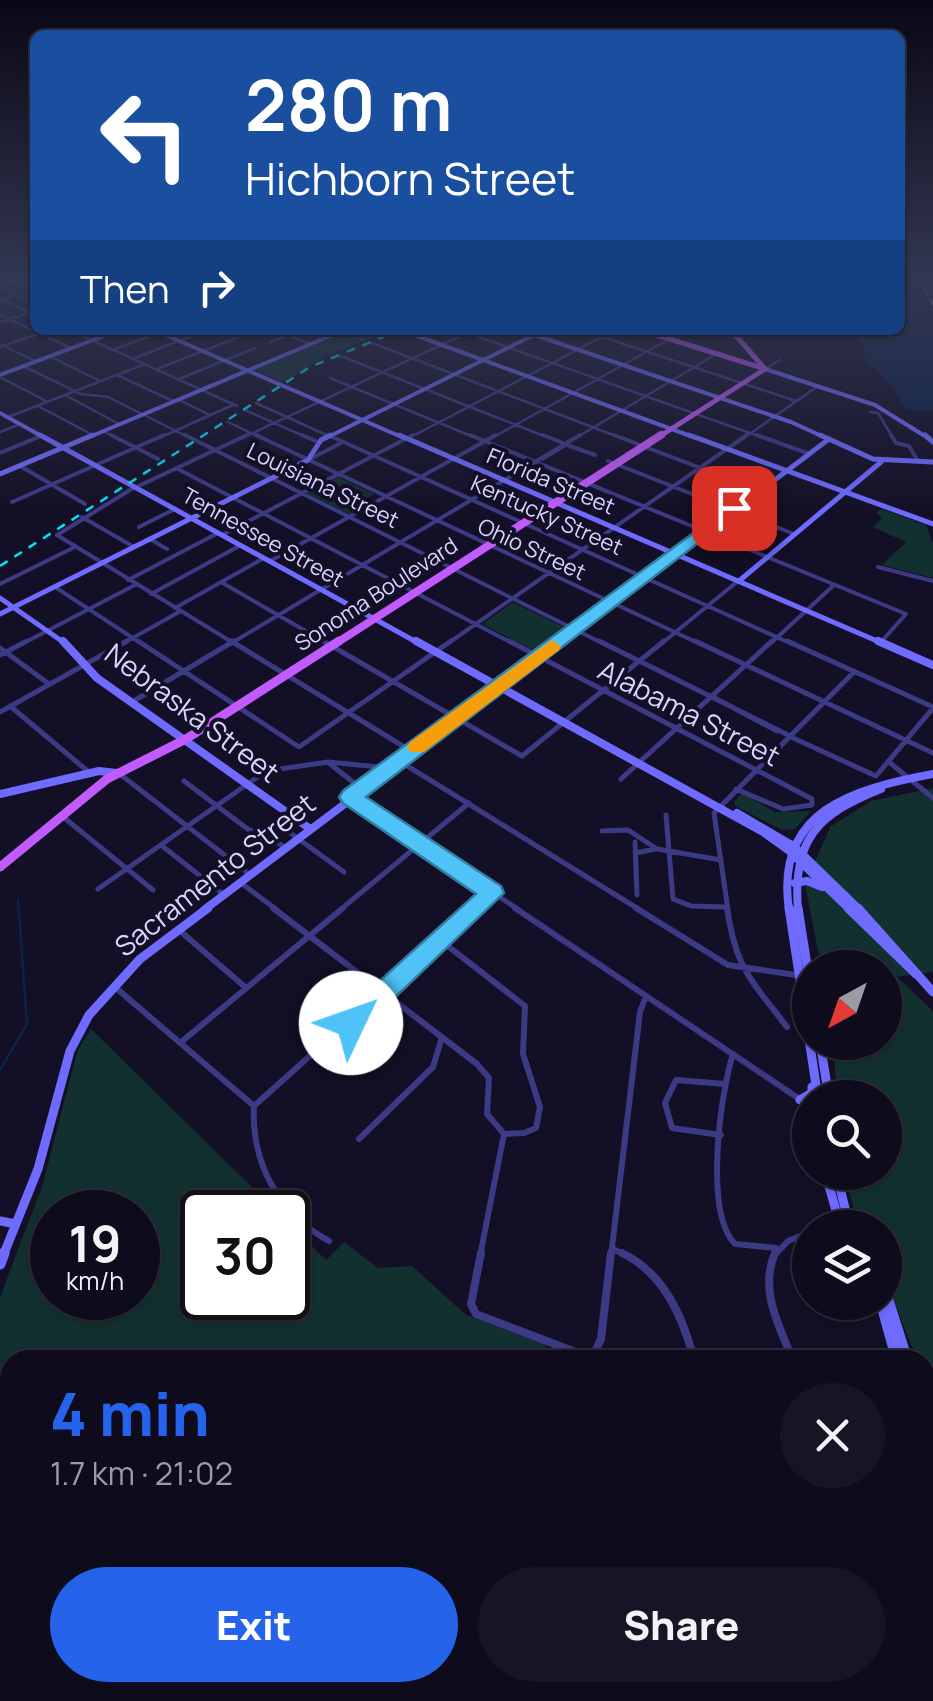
<!DOCTYPE html>
<html lang="en">
<head>
<meta charset="utf-8">
<style>
  body { margin:0; font-family:Manrope,sans-serif; background:#171425; color:#f1f3f6; height:100vh; display:flex; flex-direction:column; font-size:38px; white-space:nowrap }
  * { box-sizing:border-box; margin:0 }
  p { font-size:32px; color:#9b9ba3 }
  .icon { flex:none; width:55px; height:55px; fill:none; stroke:currentColor; stroke-width:2; stroke-linecap:round; stroke-linejoin:round }
  .map { position:relative; flex:1; overflow:hidden }
  .details { position:absolute; left:0px; top:1350px; width:935px; height:352px; display:flex; flex-direction:column; background:#0e0b1c; border-radius:30px 30px 0 0; box-shadow:0 2px 8px #0004,0 0 0 2px #2e2b3b }
  .details>* { flex:none }
  .top-card { position:absolute; left:30px; top:30px; width:875px; height:305px; border-radius:15px; box-shadow:0 2px 8px #0004,0 0 0 2px #2e2b3b; background:#1a4fa0; color:#fff; overflow:hidden }
  .needle { width:65px; rotate:220deg }
  .fabs { position:absolute; left:792px; top:950px; display:grid; gap:20px }
  .fabs a { display:grid; place-items:center; width:110px; height:110px; border-radius:50%; background:#0e0b1c; box-shadow:0 2px 8px #0004,0 0 0 2px #2e2b3b; font-size:50px }
  .speed { position:absolute; left:30px; top:1190px; display:flex; gap:20px; font-size:50px; font-weight:700; text-align:center }
  .speed>* { display:grid; place-content:center; width:130px; height:130px; border-radius:50%; background:#0e0b1c; box-shadow:0 2px 8px #0004,0 0 0 2px #2e2b3b; line-height:1 }
  .speed small { font-size:25px; font-weight:400 }
  .speed .limit { border:5px solid #111; border-radius:15px; background:#fff; color:#111 }
  .pin { position:absolute; display:grid; place-items:center; width:85px; height:85px; color:#fff; margin:-42px; border-radius:20px; box-shadow:0 5px 15px #0006 }
  .me { position:absolute; width:110px; margin:-55px; rotate:48deg; stroke-linejoin:round; filter:drop-shadow(0 0 8px #0008) }
  .turn { display:flex; align-items:center; gap:35px; height:210px; padding:0 50px; font-size:45px }
  .turn .icon { width:130px; height:130px; stroke-width:2.5 }
  .turn b { display:block; font-size:70px; line-height:85px }
  .then { display:flex; align-items:center; height:95px; padding:0 50px; background:#0003; gap:20px; font-size:38px }
  .round { display:grid; place-items:center; flex:none; width:105px; height:105px; border-radius:52px; background:#171425 }
  .headline { display:flex; align-items:center; justify-content:space-between; height:170px; padding:0 50px }
  h1 { font-size:60px; font-weight:800; line-height:75px; color:#2563eb }
  .primary-button { display:flex; gap:20px; margin-top:auto; padding:20px 50px }
  .primary-button a { flex:1; height:115px; border-radius:60px; background:#2563eb; color:#fff; font-size:40px; font-weight:800; line-height:115px; text-align:center }
  .primary-button a+a { background:#171425; color:#f1f3f6 }
  .map>svg:first-child { display:block }
  .green { fill:#12302f; fill-rule:evenodd }
  .water { fill:#0c2248 }
  .lines { fill:none; stroke-linecap:round; stroke-linejoin:round }
  .stream { stroke:#0c2248; stroke-width:2.5 }
  .ferry { stroke:#62b6ff; stroke-width:2.5; stroke-dasharray:8 5; stroke-linecap:butt }
  .street-far4 { stroke:#3d3a85; stroke-width:2.5 }
  .street-far3 { stroke:#3d3a85; stroke-width:4 }
  .street-far2 { stroke:#3d3a85; stroke-width:5 }
  .street-far1 { stroke:#3d3a85; stroke-width:6 }
  .street { stroke:#3d3a85; stroke-width:8 }
  .secondary-far4 { stroke:#6f6bff; stroke-width:4 }
  .secondary-far3 { stroke:#6f6bff; stroke-width:5 }
  .secondary-far2 { stroke:#6f6bff; stroke-width:8 }
  .secondary-far1 { stroke:#6f6bff; stroke-width:9 }
  .secondary { stroke:#6f6bff; stroke-width:11 }
  .primary-far2 { stroke:#c25bff; stroke-width:5 }
  .primary-far1 { stroke:#c25bff; stroke-width:8 }
  .primary { stroke:#c25bff; stroke-width:9 }
  .rail { stroke:#00e5ff; stroke-width:2.5; stroke-dasharray:9 8; stroke-linecap:butt }
  .route { fill:#4fc3f7; stroke:#337fa1; stroke-width:2.5 }
  .slow { fill:#f59e0b }
  .labels { text-anchor:middle; stroke-width:8; stroke-linejoin:round; paint-order:stroke }
  .far-street-label { font-size:22px; fill:#d9d4ff; stroke:#130f26 }
  .street-label { font-size:28px; fill:#d9d4ff; stroke:#130f26 }
</style>
</head>
<body>
<div class="map">
<svg width="933" height="1701" viewBox="0 0 933 1701">
  <rect width="100%" height="100%" fill="#130f26"/>
  <path class="green" d="M348,330L379,335L326,356L283,382L255,370Z
    M338,477L374,494L361,501L366,505L349,514L307,493Z
    M882,509L926,525L933,544V578L882,565L906,542L873,527L882,518L876,512Z
    M513,602L566,628L535,651L482,624Z
    M933,788V972L897,977L933,1011V1607L926,1580L925,1549V1360H917L885,1278V1228L858,1227L845,1173L885,1172V1098L838,1097L832,1043L885,1042V968L821,967L805,884L830,827L871,801Z
    M742,793L775,812L811,811L795,829L782,830L735,806L734,802Z
    M91,1029L277,1212H202V1298H288V1222L326,1260L344,1242L378,1268L412,1266L466,1315L546,1345L544,1360H10V1453L0,1455V1297L42,1187L77,1052ZM52,1212H138V1298H52Z
    M201,1693L202,1701H33L32,1693Z"/>
  <path class="water" d="M900,277H933V410H907L890,383L862,356L867,353L855,332L847,330H900Z"/>
  <g class="lines">
    <path class="stream" d="M0,1070L27,1024L18,900"/>
    <path class="ferry" d="M918,277L933,305"/>
    <path class="street-far4" d="M0,287L35,303
      M0,299L35,315
      M0,300L35,289
      M0,315L71,348
      M0,322L35,311
      M69,330L237,406
      M96,330L107,335
      M274,330L311,344
      M335,330L363,340
      M459,330L764,438
      M581,330L796,401
      M270,342L300,330
      M372,343L621,438
      M2,345L35,361
      M0,347L49,330
      M113,350L165,330
      M49,356L100,381
      M341,356L549,438
      M135,358L207,330
      M23,366L81,394L108,397L190,438
      M157,369L257,330
      M765,369L780,360
      M117,375L173,401
      M0,377L48,402
      M330,378L476,438
      M179,379L255,348
      M65,395L119,424
      M177,399L210,415
      M256,403L333,438
      M38,406L93,435
      M245,410L308,438
      M870,412L878,413L893,438
      M8,417L145,364
      M228,422L261,438
      M103,431L116,438
      M0,432L20,424
      M37,438L41,436
      M159,438L233,405
      M242,438L473,330
      M409,438L615,330
      M492,438L675,336
      M576,438L716,354
      M744,438L818,386"/>
    <path class="street-far3" d="M111,435L158,459
      M185,435L604,644
      M256,435L700,644
      M302,435L318,442
      M328,435L792,644
      M470,435L906,614L881,642
      M543,435L563,443
      M614,435L758,490
      M757,435L807,453
      M891,435L896,443L909,446L918,461
      M567,445L595,455
      M0,453L41,436
      M542,459L567,444
      M308,460L341,443
      M608,461L794,534
      M20,466L85,504
      M176,468L514,644
      M12,502L164,435
      M82,517L134,547
      M139,527L175,509
      M222,535L413,435
      M150,539L167,549
      M270,561L496,435
      M878,567L933,581
      M128,580L218,533
      M221,582L328,644
      M0,584L73,548
      M55,587L142,644
      M151,594L241,545
      M175,608L264,558
      M22,644L135,585
      M122,644L179,612
      M230,644L580,435
      M235,644L57,535L130,490L247,435
      M447,644L747,435
      M661,644L738,581
      M770,644L834,585"/>
    <path class="street-far2" d="M138,641L299,747L451,641
      M231,641L411,751
      M323,641L522,756L664,641
      M509,641L812,799V805L783,809L736,789
      M599,641L790,736
      M695,641L933,753
      M787,641L933,707
      M0,648L49,684
      M0,655L27,641
      M713,697L777,731
      M132,702L234,641
      M10,706L90,773
      M0,712L127,641
      M791,737L876,776L933,708
      M401,762L640,910
      M889,762L933,798
      M330,764L362,789
      M121,775L249,874
      M621,779L772,641
      M184,781L249,830L266,834L284,847
      M352,798L519,910
      M666,815L673,899L691,906L726,907
      M62,816L153,890
      M602,831L628,830L657,849L721,860
      M289,832L344,872
      M635,842L637,895
      M161,845L223,894
      M636,853L655,849
      M241,883L277,910
      M98,889L266,771L328,762L390,768
      M340,910L469,803
      M473,910L492,893
      M728,910L714,813L854,672"/>
    <path class="street-far1" d="M273,908L477,1064L489,1078L487,1114L504,1134L524,1133L536,1128L540,1107L523,1054L525,1006L440,940
      M515,908L810,1106
      M636,908L728,965L809,977
      M727,908C736,969 751,980 787,1027
      M179,930L245,987
      M116,988L254,1106
      M180,1043L343,908
      M733,1054C720,1095 704,1213 735,1244L776,1248
      M254,1106L475,908
      M254,1106C251,1163 279,1214 329,1241
      M721,1135L672,1128L665,1103L676,1080L725,1084
      M359,1139L433,1067L442,1037
      M827,1228L840,1224
      M613,1249L627,1256
      M480,1256L504,1134
      M611,1256L640,1012L646,996
      M774,1256L788,1241L810,1232"/>
    <path class="street" d="M481,1253L471,1304L476,1314L594,1359
      M622,1253C664,1273 683,1317 694,1360
      M775,1253C759,1290 779,1326 793,1360
      M591,1360L601,1339L611,1253
      M0,1493L10,1491
      M0,1677L10,1676
      M19,1692L20,1701
      M208,1692L209,1701
      M307,1692V1701
      M495,1692L497,1701
      M588,1692L589,1701
      M690,1692V1701
      M838,1692V1701
      M438,1701L480,1692"/>
    <path class="secondary-far4" d="M0,281L35,284
      M154,330L404,438
      M401,330L696,438
      M520,330L791,422L826,438
      M765,369L875,405L928,438
      M0,375L120,330
      M0,413L45,438
      M87,438L344,330
      M326,438L544,330"/>
    <path class="secondary-far3" d="M40,435L420,644
      M399,435L884,644
      M689,435L933,524
      M820,435L873,459L933,462
      M925,435L933,442
      M0,474L93,435
      M739,581L881,462
      M0,598L66,644
      M0,614L308,460L321,440L331,435
      M558,644L829,439"/>
    <path class="secondary-far2" d="M63,641L97,678L309,828
      M416,641L763,832L788,850L850,910
      M878,641L933,665
      M0,794L99,771L117,773
      M737,813L795,847L860,910
      M795,883L807,881L822,887
      M204,910L561,641
      M789,910C774,810 853,789 933,774
      M798,910C792,839 818,814 881,789"/>
    <path class="secondary-far1" d="M789,908L818,1098
      M798,908L810,984
      M848,908L916,974
      M858,908L933,992
      M820,1042L829,1098
      M800,1100L812,1093V1087
      M825,1172L841,1228
      M836,1172L850,1228
      M0,1221L16,1224
      M3,1256L38,1169L70,1051L89,1015L140,959L208,908"/>
    <path class="secondary" d="M0,1264L4,1253
      M885,1291L907,1360
      M881,1302L897,1360
      M925,1591L933,1626
      M925,1637L933,1661"/>
    <path class="primary-far2" d="M641,330L765,369
      M731,330L765,369
      M657,438L765,369"/>
    <path class="primary-far1" d="M335,644L661,435"/>
    <path class="primary" d="M0,867L107,779L186,739L339,641"/>
    <path class="rail" d="M0,566L310,367L400,330"/>
  </g>
  <linearGradient id="sky" x2="0" y2="1"><stop stop-color="#0a0815"/><stop offset="0.54" stop-color="#333752"/><stop offset="1" stop-color="#333752" stop-opacity="0"/></linearGradient>
  <rect width="933" height="515" fill="url(#sky)"/>
  <path class="route" d="M734,503L742,508L740,511L366,797L501,886L504,893L360,1031L351,1034L342,1031L338,1023L342,1015L476,894L343,803L339,797L343,791Z"/>
  <path class="slow" d="M552,640L561,646L559,650L424,752H410L407,747L410,742Z"/>
  <g class="labels">
    <g class="far-street-label">
      <text transform="translate(551 481) rotate(23)" y="8">Florida Street</text>
      <text transform="translate(323 485) rotate(26)" y="8">Louisiana Street</text>
      <text transform="translate(547 515) rotate(24)" y="8">Kentucky Street</text>
      <text transform="translate(263 537) rotate(29)" y="8">Tennessee Street</text>
      <text transform="translate(532 549) rotate(25)" y="8">Ohio Street</text>
      <text transform="translate(376 594) rotate(-33)" y="8">Sonoma Boulevard</text>
    </g>
    <g class="street-label">
      <text transform="translate(192 713) rotate(37)" y="10">Nebraska Street</text>
      <text transform="translate(689 713) rotate(27)" y="10">Alabama Street</text>
      <text transform="translate(215 875) rotate(-38)" y="10">Sacramento Street</text>
    </g>
  </g>
</svg>
<div class="fabs">
<a><svg class="needle" viewBox="-14 -14 28 28"><path d="M0-13l5 13h-10z" fill="#e53935"/><path d="M0 13l5-13h-10z" fill="#9b9ba3"/></svg></a>
<a><svg class="icon" aria-label="search" viewBox="0 0 24 24"><circle cx="10" cy="10" r="6"/><path d="M15 15l6 6"/></svg></a>
<a><svg class="icon" aria-label="layers" viewBox="0 0 24 24"><path d="M12 4l9 5-9 5-9-5zM3 14l9 5 9-5"/></svg></a>
</div>
<div class="speed"><div>19<small>km/h</small></div><div class="limit">30</div></div>
<div class="pin" style="left:734px;top:508px;background:#d93025"><svg class="icon" aria-label="arrive" viewBox="0 0 24 24"><path d="M6 21V4h12l-3 4 3 4H6"/></svg></div>
<svg class="me" style="left:351px;top:1023px" viewBox="-20 -20 40 40"><circle r="19" fill="#fff"/><path d="M0-13L10 11 0 6-10 11z" fill="#4fc3f7"/></svg>
<div class="top-card">
<div class="turn"><svg class="icon" aria-label="left" viewBox="0 0 24 24"><path d="M17 20v-9H6M10 6l-5 5 5 5"/></svg><div><b>280 m</b>Hichborn Street</div></div>
<div class="then">Then<svg class="icon" aria-label="right" viewBox="0 0 24 24"><path d="M7 20v-9h11M14 6l5 5-5 5"/></svg></div>
</div>
<section class="details">
<div class="headline"><div><h1>4 min</h1><p>1.7 km · 21:02</p></div><a class="round"><svg class="icon" aria-label="close" viewBox="0 0 24 24"><path d="M6 6l12 12M18 6L6 18"/></svg></a></div>
<div class="primary-button"><a>Exit</a><a>Share</a></div>
</section>
</div>
</body>
</html>
